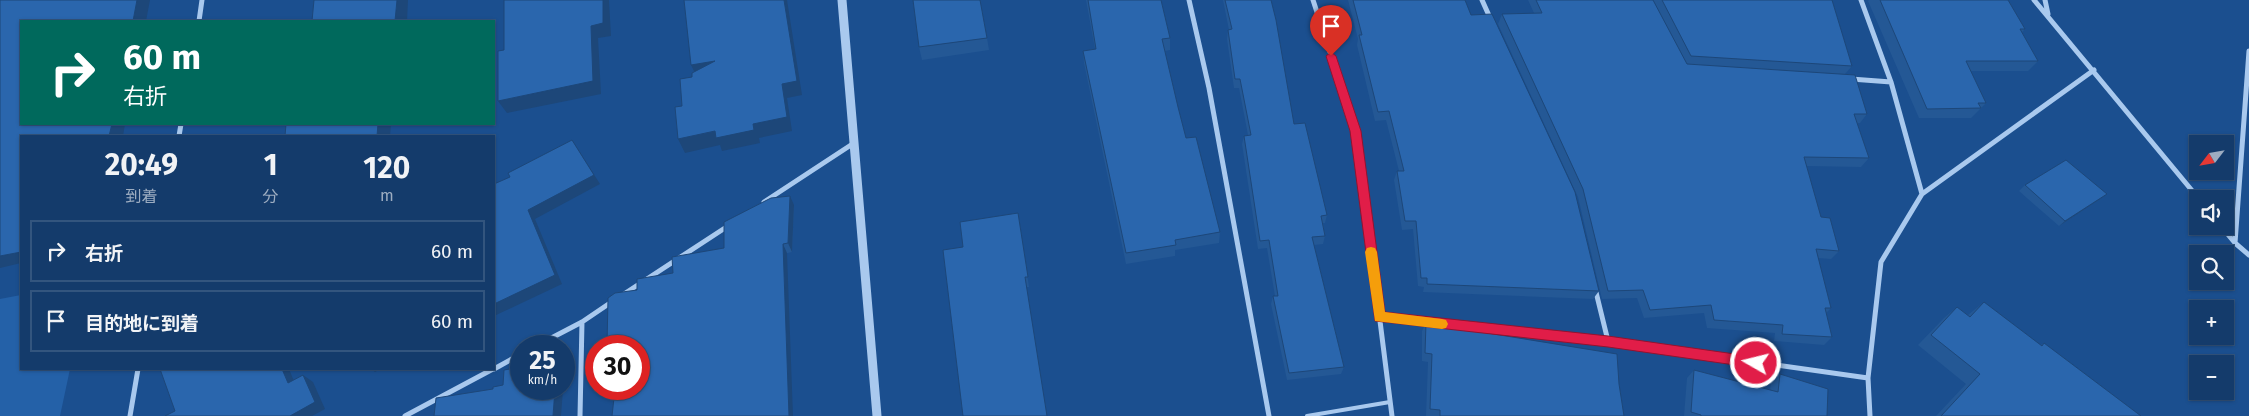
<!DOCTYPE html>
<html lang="ja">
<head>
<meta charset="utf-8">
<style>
  body { margin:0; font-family:"Fira Sans","Noto Sans JP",sans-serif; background:#214673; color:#f1f3f6; height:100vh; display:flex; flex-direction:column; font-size:19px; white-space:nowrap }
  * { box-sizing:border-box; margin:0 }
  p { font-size:16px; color:#9dadc1 }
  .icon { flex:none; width:28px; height:28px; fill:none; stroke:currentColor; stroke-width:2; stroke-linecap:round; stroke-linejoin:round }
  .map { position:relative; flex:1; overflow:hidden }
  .details { position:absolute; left:20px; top:135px; width:475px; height:235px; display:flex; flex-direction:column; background:#143b6b; border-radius:0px; box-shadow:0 1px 4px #0004,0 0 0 1px #33557e }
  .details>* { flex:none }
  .top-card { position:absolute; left:20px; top:20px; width:475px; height:105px; border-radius:0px; box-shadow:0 1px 4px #0004,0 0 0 1px #33557e; background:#00695c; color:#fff; overflow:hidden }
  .needle { width:32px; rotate:239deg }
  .fabs { position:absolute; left:2189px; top:135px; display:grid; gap:10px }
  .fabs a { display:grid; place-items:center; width:45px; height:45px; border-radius:0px; background:#143b6b; box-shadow:0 1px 4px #0004,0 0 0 1px #33557e; font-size:25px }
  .speed { position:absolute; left:510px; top:335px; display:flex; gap:10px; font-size:25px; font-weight:700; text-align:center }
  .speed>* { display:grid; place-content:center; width:65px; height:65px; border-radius:50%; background:#143b6b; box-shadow:0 1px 4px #0004,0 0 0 1px #33557e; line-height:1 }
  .speed small { font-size:12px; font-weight:400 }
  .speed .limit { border:8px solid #d22; background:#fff; color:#111 }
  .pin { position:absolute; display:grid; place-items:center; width:42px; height:42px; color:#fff; margin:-51px -21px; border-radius:50% 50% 50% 0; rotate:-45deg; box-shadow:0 0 5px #0007 }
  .pin .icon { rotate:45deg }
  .me { position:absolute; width:55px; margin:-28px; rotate:278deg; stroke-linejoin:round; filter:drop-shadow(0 0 4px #0008) }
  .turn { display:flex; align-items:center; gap:18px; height:105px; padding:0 20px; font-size:22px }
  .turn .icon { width:65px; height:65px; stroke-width:2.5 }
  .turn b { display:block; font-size:35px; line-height:42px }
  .eta { display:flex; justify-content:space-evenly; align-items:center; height:85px; text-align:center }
  .eta b { font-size:30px; font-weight:700; line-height:35px }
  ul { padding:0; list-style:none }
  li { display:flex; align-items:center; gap:15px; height:62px; margin:0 10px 8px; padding:0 10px; border:2px solid #33557e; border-radius:0px }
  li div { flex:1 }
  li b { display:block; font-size:19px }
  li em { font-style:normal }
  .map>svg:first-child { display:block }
  .green { fill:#2461a8 }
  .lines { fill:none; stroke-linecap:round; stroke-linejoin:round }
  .service { stroke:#a9c9ee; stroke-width:4 }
  .minor { stroke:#a9c9ee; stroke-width:5 }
  .tertiary { stroke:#a9c9ee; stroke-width:9 }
  .wall { fill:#245895 }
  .shaded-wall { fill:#1d4779 }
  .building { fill:#2a66ad; stroke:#1d4779 }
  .route { fill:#e11d48; stroke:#92132f }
  .slow { fill:#f59e0b }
</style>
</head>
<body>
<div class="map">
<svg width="2249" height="416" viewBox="0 0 2249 416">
  <rect width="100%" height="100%" fill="#1b4f8f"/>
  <path class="green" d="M21,295V369H70L60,416H0V299Z"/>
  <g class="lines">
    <path class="service" d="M1307,416L1390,402"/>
    <path class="minor" d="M1189,0L1209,88L1269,416
      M1313,0L1356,131L1392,416
      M1482,0L1491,20
      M1861,0L1891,82L1922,194L1881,262L1868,378L1870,416
      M2034,0L2199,199
      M2045,0L2048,14
      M199,21L202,0
      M1851,79L1891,82
      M179,136L181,124
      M1922,194L2094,70
      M764,202L854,143
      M2221,226L2235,243L2249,255
      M2235,243L2249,51
      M1595,288L1608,341
      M624,294L728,226
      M1379,317L1608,341L1868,378
      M536,346L582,322L613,301
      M494,369L521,354
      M130,416L138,369
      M405,416L493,369
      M580,416L582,322"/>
    <path class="tertiary" d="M842,0L877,416"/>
  </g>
  <path class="wall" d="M1086,0H1161L1170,38V50L1165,51L1178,107L1186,138L1220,232L1219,243L1175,250V256L1126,264L1084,63L1083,51L1095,49Z
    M1223,0H1271L1294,124L1327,215L1325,223H1323L1325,236L1323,244L1314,245L1344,367L1341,374L1287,380L1271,304L1273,296H1275L1267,248L1258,249L1242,144L1244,136L1248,135L1239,88H1234L1227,39L1228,30H1229Z
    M1348,0H1465L1471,15L1599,291L1593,299L1423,292L1424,287L1418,286L1413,229L1402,230L1394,180L1397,171H1399L1386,120L1375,121L1357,45L1358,39Z
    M1528,0H1832L1852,66L1845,74L1867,114L1860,123H1857L1869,158L1861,167L1806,166L1821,217L1839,251L1831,259L1818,258L1831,308L1826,313L1832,337L1824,345L1774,341L1775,333L1707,328L1704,313L1644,318L1637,298L1602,299L1578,197L1498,24L1502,14L1534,13Z
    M1869,0H2008L2025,29L2022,32L2038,61L2028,71H1970L1986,103L1971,118H1919L1868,1Z
    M987,38L989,50L922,60L919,47Z
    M2025,185L2107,194L2100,199L2059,226L2019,191Z
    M794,205L792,252L637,290L673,273L724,248Z
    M1018,213L1029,287H1027L963,247Z
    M1984,302L2041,345L2044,343L2141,416H1936L1966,384L1918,345L1944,318L1957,307L1968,315Z
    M1426,323L1619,384L1624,416H1426L1428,362L1422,361V331Z
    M1694,370L1770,390L1771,382L1780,374L1827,416H1684L1687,378Z"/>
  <path class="shaded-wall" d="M137,0H150L146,21H133Z
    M397,0H408L407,21H395Z
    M603,0H609V1L611,36L598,38L601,94L507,113L498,101L591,26Z
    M784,0H787L802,95L787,98L792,131L759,138L760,143L722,151L720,145L685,153L678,139L753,124L782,84Z
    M715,61L698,79L691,65Z
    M112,124H125L123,136H109Z
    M378,124H391L390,136H377Z
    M572,140L600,184L535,219L562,284L494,316V304L528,210Z
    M2107,194L2100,199L2059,226L2065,221Z
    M790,196L794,205L792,252L788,243Z
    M783,244L787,253L793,416H789Z
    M21,252V263L0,268V256Z
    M282,369H289L298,391L288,383Z
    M371,369H381L375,372Z
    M303,375L313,382L325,409L312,416H290Z
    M555,389H563L561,416H553Z"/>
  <path class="building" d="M0,0H137L133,21H21V124H112L109,136H21V252L0,256Z
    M314,0H397L395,21H312Z
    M504,0H603V23L591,26L593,81L498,101V51L504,50Z
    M684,0H784L797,81L782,84L787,117L753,124L754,130L716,138L715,131L678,139L675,107L682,106L680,79L692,77V73L715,61L691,65Z
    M913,0H980L987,38L919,47Z
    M1088,0H1161L1170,38L1162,39L1178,107L1186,138L1196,137L1220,232L1175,240L1176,245L1126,253L1083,51L1096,49Z
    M1225,0H1271L1276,20L1294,124L1305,123L1327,215L1321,216L1325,236L1312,237L1344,367L1289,373L1273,296H1278L1269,240L1260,241L1244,136L1251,135L1240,79H1235L1228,30L1232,29Z
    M1353,0H1465L1471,15L1492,14L1575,192L1599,291L1427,284V278H1421L1416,221H1405L1397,171H1404L1389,111L1378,112L1359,35H1362Z
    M1536,0H1653L1687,64L1855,75L1867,114H1854L1869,158L1804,157L1821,217L1830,218L1839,251L1816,249L1831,308H1825L1832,337L1782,334L1783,325L1714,320L1711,305L1650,310L1643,290L1608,291L1583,189L1502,14L1542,13Z
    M1662,0H1832L1852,66L1691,56Z
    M1880,0H2008L2025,29H2020L2038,61H1966L1986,103H1978L1981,108L1927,109Z
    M286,124H378L377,136H285Z
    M572,140L594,175L528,210L555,275L494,304V184L510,177L508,173Z
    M2066,160L2107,194L2065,221L2025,185Z
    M790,196L788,243L783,244L789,416H612L615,389H639V346H607L608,298L615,293L637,290V279L673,273L672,257L724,248V222L771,198Z
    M1018,213L1028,277H1025L1047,416H963L943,250L963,247L960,222Z
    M1984,302L2042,346L2044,343L2141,416H1941L1980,374L1931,335L1957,307L1970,317Z
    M1426,323L1617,354L1619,384L1624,416H1440V410L1430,409L1432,354L1425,353Z
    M521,367V389H555L553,416H434L436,398L493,389V387L503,385L504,370Z
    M160,369H282L288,383L303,375L315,402L290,416H165L175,411Z
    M1694,370L1778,392L1780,374L1828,389L1827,416H1701V415L1691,412Z"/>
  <path class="route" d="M1331,52L1336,56L1361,131L1385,312L1608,336L1756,357L1761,359L1763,363L1761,367L1756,368L1608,347L1375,321L1350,131L1326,56Z"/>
  <path class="slow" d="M1371,247L1375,248L1377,252L1385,312L1442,319L1446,320L1448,324L1446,328L1442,329L1375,321L1365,252L1367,248Z"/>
</svg>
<div class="fabs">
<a><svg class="needle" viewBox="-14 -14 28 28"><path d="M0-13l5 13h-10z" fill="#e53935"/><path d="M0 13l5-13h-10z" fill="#9dadc1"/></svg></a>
<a><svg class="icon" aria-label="sound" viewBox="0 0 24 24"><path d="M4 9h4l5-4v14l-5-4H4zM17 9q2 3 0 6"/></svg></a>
<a><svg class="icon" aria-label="search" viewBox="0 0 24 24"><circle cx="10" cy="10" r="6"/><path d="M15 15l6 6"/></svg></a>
<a>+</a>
<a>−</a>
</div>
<div class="speed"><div>25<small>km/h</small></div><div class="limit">30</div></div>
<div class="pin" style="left:1331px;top:56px;background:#d93025"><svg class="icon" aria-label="arrive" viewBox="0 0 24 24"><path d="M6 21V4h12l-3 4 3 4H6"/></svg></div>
<svg class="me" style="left:1756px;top:363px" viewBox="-20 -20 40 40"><circle r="17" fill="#e11d48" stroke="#fff" stroke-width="3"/><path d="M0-11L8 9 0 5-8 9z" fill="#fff"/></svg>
<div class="top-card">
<div class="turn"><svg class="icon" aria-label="right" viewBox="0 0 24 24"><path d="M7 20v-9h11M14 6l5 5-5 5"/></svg><div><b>60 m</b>右折</div></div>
</div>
<section class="details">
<div class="eta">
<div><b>20:49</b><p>到着</p></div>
<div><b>1</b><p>分</p></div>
<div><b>120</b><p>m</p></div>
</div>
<ul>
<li><svg class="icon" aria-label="right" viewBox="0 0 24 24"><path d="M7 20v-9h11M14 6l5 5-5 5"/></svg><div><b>右折</b></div><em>60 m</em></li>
<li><svg class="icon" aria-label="arrive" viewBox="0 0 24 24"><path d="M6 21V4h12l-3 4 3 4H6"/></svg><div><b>目的地に到着</b></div><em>60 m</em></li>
</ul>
</section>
</div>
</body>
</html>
